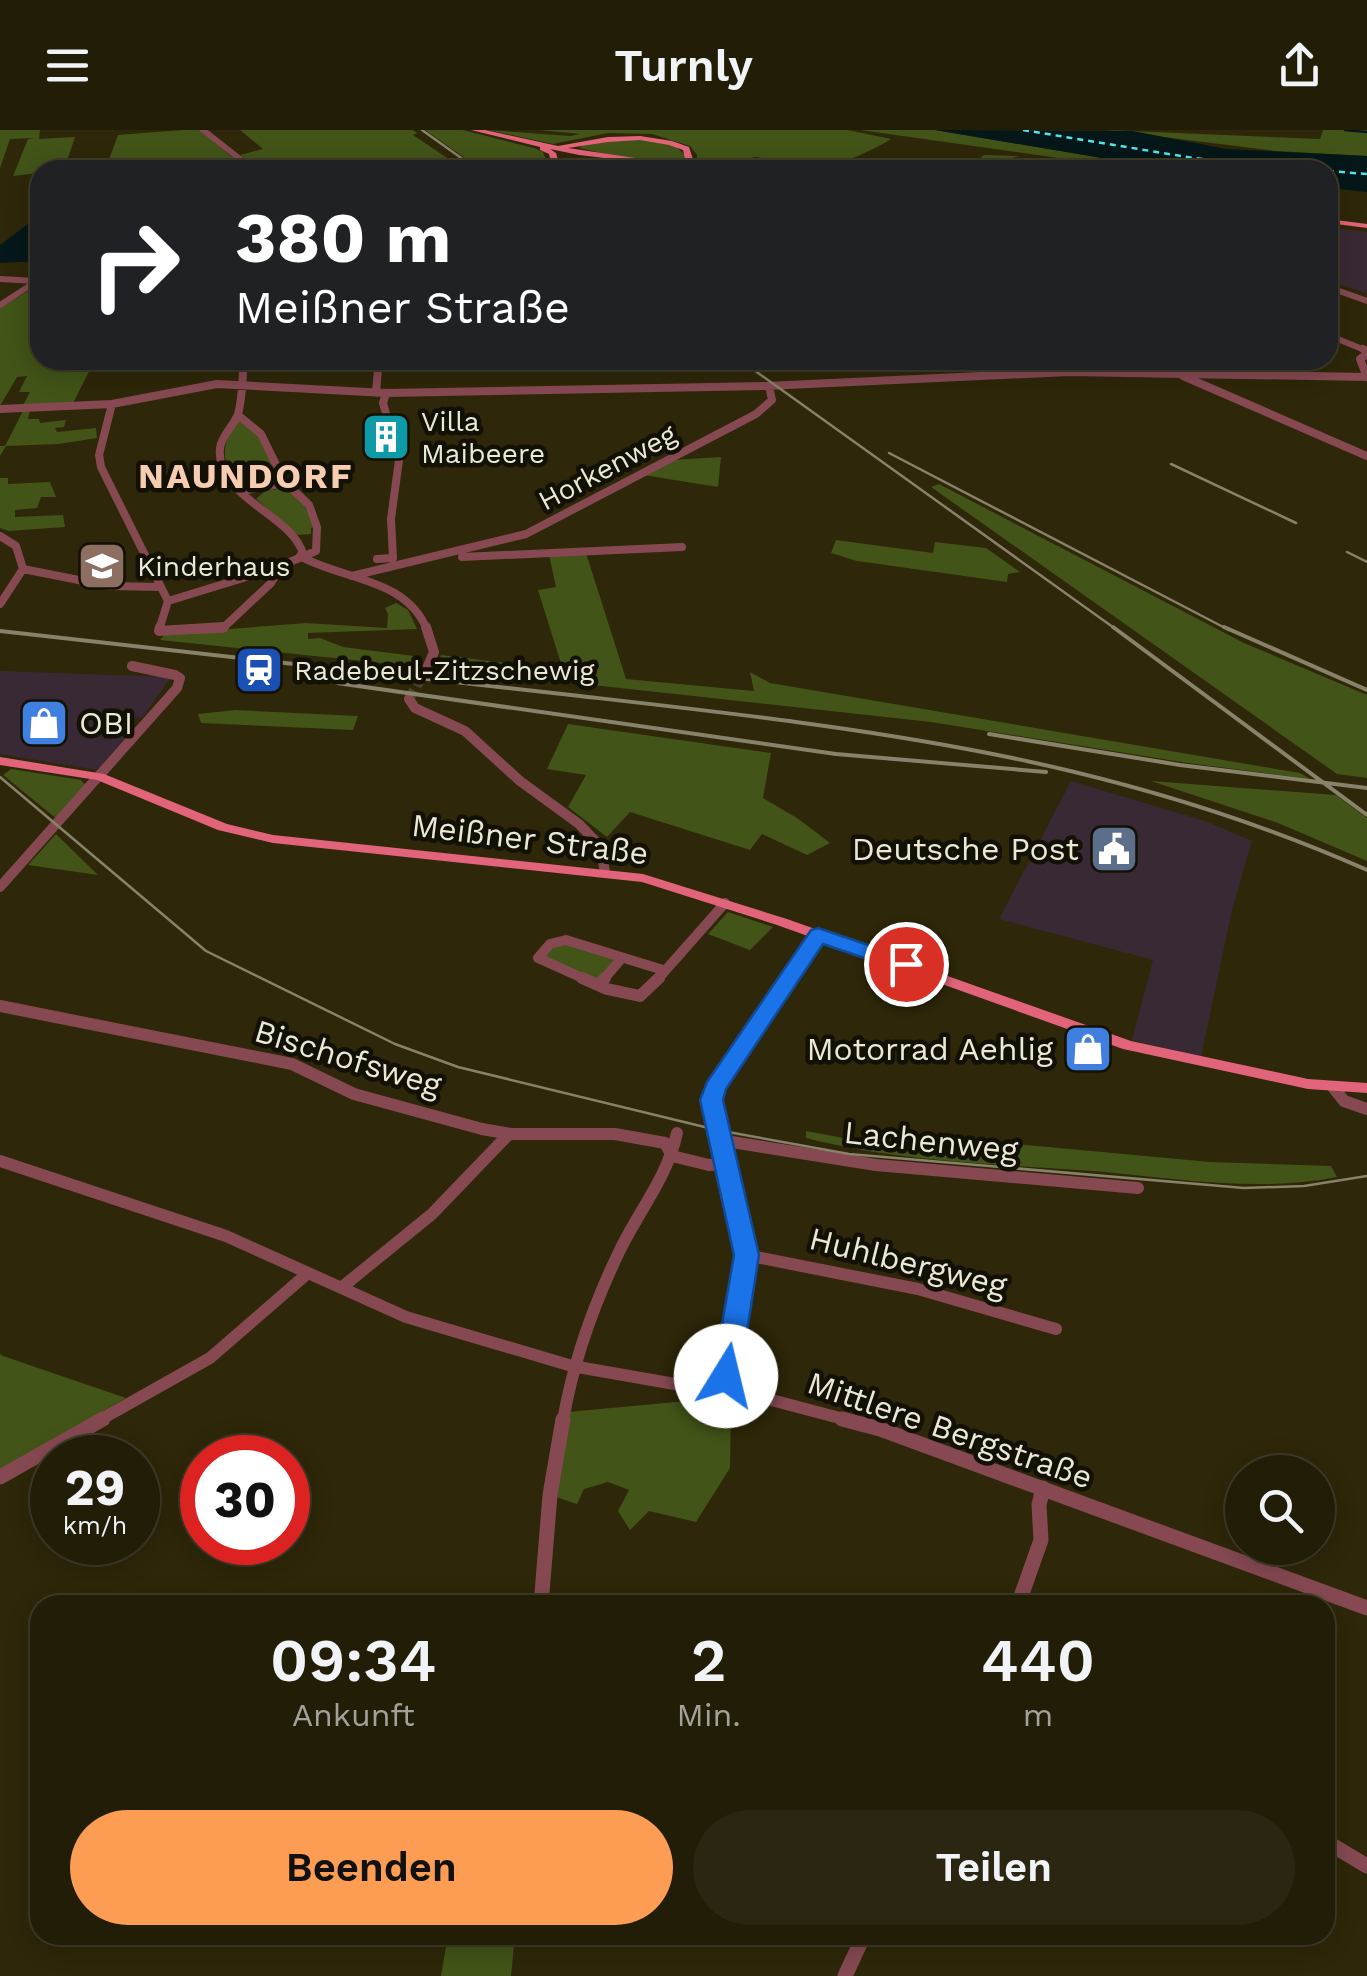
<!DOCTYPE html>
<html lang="de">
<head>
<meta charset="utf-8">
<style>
  body { margin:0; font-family:"Work Sans",sans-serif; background:#2a2611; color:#f1f3f6; height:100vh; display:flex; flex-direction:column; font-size:38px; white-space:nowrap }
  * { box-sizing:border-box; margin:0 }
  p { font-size:32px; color:#a2a29b }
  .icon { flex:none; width:55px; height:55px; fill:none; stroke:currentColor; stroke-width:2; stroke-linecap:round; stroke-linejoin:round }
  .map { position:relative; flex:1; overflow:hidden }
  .panel { position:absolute; left:30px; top:1465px; width:1305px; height:350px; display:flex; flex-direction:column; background:#221d07; border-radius:30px; box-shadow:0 5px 25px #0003,0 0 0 2px #3f3b28 }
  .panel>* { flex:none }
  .hud { position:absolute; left:30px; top:30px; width:1308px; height:210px; border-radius:30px; box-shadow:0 5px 25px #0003,0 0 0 2px #3f3b28; background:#202124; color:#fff; overflow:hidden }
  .controls { position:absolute; left:1225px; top:1325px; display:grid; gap:20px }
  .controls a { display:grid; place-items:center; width:110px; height:110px; border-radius:50%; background:#221d07; box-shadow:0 5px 25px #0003,0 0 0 2px #3f3b28; font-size:50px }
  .speed { position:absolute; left:30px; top:1305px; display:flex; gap:20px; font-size:50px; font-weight:700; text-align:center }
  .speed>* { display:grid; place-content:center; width:130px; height:130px; border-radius:50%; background:#221d07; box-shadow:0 5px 25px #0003,0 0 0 2px #3f3b28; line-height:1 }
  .speed small { font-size:25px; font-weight:400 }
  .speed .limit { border:15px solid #d22; background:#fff; color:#111 }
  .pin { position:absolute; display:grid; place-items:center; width:85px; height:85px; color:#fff; margin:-42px; border:5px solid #fff; border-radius:50%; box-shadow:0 2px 10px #0007 }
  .me { position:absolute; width:110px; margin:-55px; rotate:9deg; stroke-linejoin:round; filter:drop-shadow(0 0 8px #0008) }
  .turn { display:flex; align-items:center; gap:35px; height:210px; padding:0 40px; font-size:45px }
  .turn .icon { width:130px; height:130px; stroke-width:2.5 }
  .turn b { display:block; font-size:70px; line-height:85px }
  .eta { display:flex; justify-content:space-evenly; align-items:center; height:170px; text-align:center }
  .eta b { font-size:60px; font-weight:600; line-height:70px }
  .cta { display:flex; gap:20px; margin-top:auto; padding:20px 40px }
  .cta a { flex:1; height:115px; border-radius:60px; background:#fc9d53; color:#111; font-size:40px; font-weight:600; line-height:115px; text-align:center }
  .cta a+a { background:#2a2611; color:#f1f3f6 }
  header { display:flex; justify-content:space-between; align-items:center; height:130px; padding:0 40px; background:#221d07; font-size:45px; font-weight:600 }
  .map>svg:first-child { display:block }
  .commercial { fill:#392934 }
  .green { fill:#425417 }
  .water { fill:#051718 }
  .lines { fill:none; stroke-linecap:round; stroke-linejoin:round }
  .stream { stroke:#051718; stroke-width:2.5 }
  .ferry { stroke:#4fe6ec; stroke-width:2.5; stroke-dasharray:6 5; stroke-linecap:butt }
  .minor-tunnel { stroke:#4a4428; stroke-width:10; stroke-dasharray:10 5; stroke-linecap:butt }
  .minor-far4 { stroke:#864952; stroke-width:6 }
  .minor-far3 { stroke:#864952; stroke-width:8 }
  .minor-far2 { stroke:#864952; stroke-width:10 }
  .minor-far1 { stroke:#864952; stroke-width:12 }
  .minor { stroke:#864952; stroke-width:15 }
  .major { fill:#e2647a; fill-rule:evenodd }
  .tram { stroke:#88826a; stroke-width:2.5 }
  .rail-far1 { stroke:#88826a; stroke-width:2.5 }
  .rail { stroke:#88826a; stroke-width:4 }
  .major-bridge { stroke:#e2647a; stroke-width:8 }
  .route { fill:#1a73e8; stroke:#114b97; stroke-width:2.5 }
  .labels { text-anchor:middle; stroke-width:9; stroke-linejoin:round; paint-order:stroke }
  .far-poi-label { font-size:28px; fill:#ebe8d6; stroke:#131005; text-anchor:start }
  .far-street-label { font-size:28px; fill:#ebe8d6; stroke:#131005 }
  .poi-label { font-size:32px; fill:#ebe8d6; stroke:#131005; text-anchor:end }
  .street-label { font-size:32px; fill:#ebe8d6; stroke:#131005 }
  .far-district-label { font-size:35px; font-weight:bold; letter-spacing:2.5px; fill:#f6cdb1; stroke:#131005 }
</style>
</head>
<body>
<header><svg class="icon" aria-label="menu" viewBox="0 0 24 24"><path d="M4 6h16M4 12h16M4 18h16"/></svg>Turnly<svg class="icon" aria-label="share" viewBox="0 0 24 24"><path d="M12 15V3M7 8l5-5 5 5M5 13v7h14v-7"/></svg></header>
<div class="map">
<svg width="1367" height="1846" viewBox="0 0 1367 1846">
  <rect width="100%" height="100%" fill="#2e2709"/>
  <path class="commercial" d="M1328,97L1367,102V163L1328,151Z
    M0,541L171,547L142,588L113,585L99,602L127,607L97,640L0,624Z
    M1071,651L1205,691L1252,711L1232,780L1201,927L1132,910L1153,830L999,789Z"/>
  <path class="green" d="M0,0H40L39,9L75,7L64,40L13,46L28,9L34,8L10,9L0,38Z
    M182,0H199L248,40H105L118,5Z
    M240,0H413L417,3L413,5L465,40H260L240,25L263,19Z
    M425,0H463L534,18L543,22L550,40H482Z
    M488,0L570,6L580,4L539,0H848L891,9C875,20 819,45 800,39C782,34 772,28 753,27L749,35L697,32V25L690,16L652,4L608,3L553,14Z
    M860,0H935L1173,40L1094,33Z
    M1106,0L1320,9L1323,0H1367V26L1276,21Z
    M627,7L674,15L686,26L684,33L624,28L579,18L586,13Z
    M984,25L1020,26L1007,29L1008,34L1032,28L1129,40H1002L981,27Z
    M40,154V160L30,166L40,167V175L32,186L40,187V230H95L73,273L23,275L30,262H19L27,246L17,247L0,276V178Z
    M23,281H30L28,289H39L40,293L66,290L64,297L55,298L57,302L96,298L97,308L59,314L6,316L0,326V316H5Z
    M240,290C260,303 269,320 278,341L252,345L239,352C219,332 221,311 240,290Z
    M721,327L718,357L643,345L672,330Z
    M0,348H8V354L50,352L56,367H41L37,378L15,380V387L63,385L65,397L9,401L0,398Z
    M939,354L1244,513L1367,565V648L1337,644L931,357Z
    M284,358L301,369L315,397L311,398V404L298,405L256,369L265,361Z
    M836,410L933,423L935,412L986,418L1020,442L1008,444L1007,452L857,431L831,423Z
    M586,423L626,549L754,561L750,542L770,553L1300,643L1310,649L1188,633L931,592L436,538L441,525L563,540L538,460L556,457L549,425Z
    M396,473L408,480L417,499L308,503V509L320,508L343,517L414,526L411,536L160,510L165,504L306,493L387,498L388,484L385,478Z
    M236,580L358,586L353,600L201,593L198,584Z
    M568,594L771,623L763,668L797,688L830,713L807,725L762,704L750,720L630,682L607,707L568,677L586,645L547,639Z
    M11,639L81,650L87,657L58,690L3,645Z
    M1151,651L1336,665L1367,688V731L1278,693Z
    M56,704L98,745L28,735Z
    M728,782L773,797L750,820L708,804Z
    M564,812L612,829L613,831L598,850L544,830L548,818Z
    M806,1001L860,1011L921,1005L1210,1032L1331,1036L1337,1047C1258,1063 1173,1048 1093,1041C998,1034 899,1032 806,1008Z
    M0,1224L3,1226L126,1268L0,1340Z
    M697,1270L731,1275L730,1338L696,1392L649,1381L630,1400L618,1381L629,1360L608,1352L584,1359L577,1374L556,1367L568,1282Z
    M448,1805H515L511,1846H441Z"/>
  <path class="water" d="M935,0L1133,1L1226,19L1367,26V62L1328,58V40H1173Z
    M40,85V131L0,133V115Z"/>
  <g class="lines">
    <path class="stream" d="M1345,0L1367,2"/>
    <path class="ferry" d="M1023,0L1193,28L1321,40
      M1328,41L1367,44"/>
    <path class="minor-tunnel" d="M409,569L428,536"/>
    <path class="minor-far4" d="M203,0L254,40
      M0,149L36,151
      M1328,157L1367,171
      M0,175L40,149
      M1328,205L1367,221"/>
    <path class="minor-far3" d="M1363,219L1367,221
      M1367,224L1360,229L1367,247
      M244,230C242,247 243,267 238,284C234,296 222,304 220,318C215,368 292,384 303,424
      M360,230L378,239L376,263
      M1183,246L1367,326
      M112,274L99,325L101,337L168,471
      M0,279L112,274L217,254L386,263L766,256L1069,242L1367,247
      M242,361L285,353
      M0,406L16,416L23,439L0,474
      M300,426C342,450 407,448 427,500
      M462,427L682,417
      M377,429L393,428L391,389L399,330L383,273L386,263
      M23,439L109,456L161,457
      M352,446L526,404L756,284L772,270L769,256
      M168,471L273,439L316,421L317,397L309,375L284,351L261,304L238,285
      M159,500L168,471
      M194,500L222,499L271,453L276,445L273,439"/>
    <path class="minor-far2" d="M160,497L159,501L224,497
      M426,497L434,522L428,536
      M409,569L415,578L465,601L520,651L579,694L600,716L605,742
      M0,757L177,558L180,548L175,545L132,536
      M587,850L538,828L550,814L566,810L663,840
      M603,850L621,829
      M657,850L725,773
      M787,850L818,805"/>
    <path class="minor-far1" d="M582,848L607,859L640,866L659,848
      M599,855L605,848
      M0,876L292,934L354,964L482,999L511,1004H615L665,1013L672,1026L709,1035L725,1034
      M1333,957L1344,971L1367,979
      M719,1010L876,1035L1138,1058
      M0,1031L226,1106L406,1187L572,1236L709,1260L731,1255L741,1262L851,1291
      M746,1125L918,1159L1056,1199
      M341,1158L432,1084L509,1004
      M731,1255L726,1242L746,1125L711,971L715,957L789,848
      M98,1291L210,1228L308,1143
      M563,1291C573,1232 593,1176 619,1122C638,1082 668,1046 677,1003"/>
    <path class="minor" d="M842,1289L880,1299L1367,1478
      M0,1347L103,1289
      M541,1475L550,1365L563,1289
      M1018,1475L1041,1410L1039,1375L1043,1358
      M1325,1711L1367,1736
      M845,1846L864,1805"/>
    <path class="major" d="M471,0H485L558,16L608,7L640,6L672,11L689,17L693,29L686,40H678L680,37L579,25L550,19L556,23L561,40H553L549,24L540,20V17ZM640,10L669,15L683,20L685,29L682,35L568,18L608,12Z
      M692,35L731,38L735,40L689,39Z
      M1328,89L1367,94V98L1328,93Z
      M0,627L104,644L227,694L273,705L643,744L787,789L1131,911L1308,949L1367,953V963L1308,959L1123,919L777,795L642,752L273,713L218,700L97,650L0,635Z"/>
    <path class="tram" d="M0,647L206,821L395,914L458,937L717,1000L849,1024L1244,1058L1304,1056L1367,1046"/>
    <path class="rail-far1" d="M422,0L478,40
      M740,230L1117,500
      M889,323L1229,500
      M1171,334L1296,393
      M1347,422L1367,432"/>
    <path class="rail" d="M1113,497L1367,685
      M1224,497L1367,560
      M0,501C193,523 386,545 580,566C860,598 1105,624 1367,740
      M337,553L836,624L1046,642
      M989,604L1180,635L1367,658"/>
    <path class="major-bridge" d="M678,35L692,37"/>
  </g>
  <path class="route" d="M818,798L913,830L917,834L906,842L823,814L726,959L723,970L759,1125L740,1246L736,1254L726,1257L717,1254L713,1246L734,1125L700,970L707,952L811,800Z"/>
  <defs>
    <g id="building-square" transform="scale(2.5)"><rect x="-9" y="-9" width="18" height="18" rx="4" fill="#0f9aa8" stroke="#131005"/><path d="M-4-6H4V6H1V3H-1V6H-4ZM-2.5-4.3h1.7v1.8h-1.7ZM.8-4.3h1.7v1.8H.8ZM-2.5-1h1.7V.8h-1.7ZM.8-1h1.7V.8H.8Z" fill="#fff"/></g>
    <g id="school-square" transform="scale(2.5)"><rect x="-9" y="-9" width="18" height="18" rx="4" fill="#8d6e63" stroke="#131005"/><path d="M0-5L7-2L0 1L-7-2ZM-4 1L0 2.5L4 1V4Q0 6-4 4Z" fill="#fff"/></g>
    <g id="station-square" transform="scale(2.5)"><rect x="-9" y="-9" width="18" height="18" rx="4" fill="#1a4fb4" stroke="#131005"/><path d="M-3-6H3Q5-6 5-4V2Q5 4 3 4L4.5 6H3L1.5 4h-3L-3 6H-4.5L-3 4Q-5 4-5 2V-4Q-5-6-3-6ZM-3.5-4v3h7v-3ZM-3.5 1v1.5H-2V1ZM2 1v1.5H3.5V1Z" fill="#fff"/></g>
    <g id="shop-square" transform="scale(2.5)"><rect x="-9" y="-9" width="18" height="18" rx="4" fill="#3f7fe0" stroke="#131005"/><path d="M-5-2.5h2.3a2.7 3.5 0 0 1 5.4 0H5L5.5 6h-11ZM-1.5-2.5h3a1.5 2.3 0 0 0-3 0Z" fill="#fff"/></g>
    <g id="civic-square" transform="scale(2.5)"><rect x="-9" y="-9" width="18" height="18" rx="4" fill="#5c6f8a" stroke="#131005"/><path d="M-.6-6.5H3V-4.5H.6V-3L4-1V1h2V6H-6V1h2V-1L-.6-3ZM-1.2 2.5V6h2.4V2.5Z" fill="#fff"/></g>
  </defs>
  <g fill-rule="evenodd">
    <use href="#building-square" x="386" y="307"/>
    <use href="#school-square" x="102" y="436"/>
    <use href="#station-square" x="259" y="540"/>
    <use href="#shop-square" x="44" y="593"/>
    <use href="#civic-square" x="1114" y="719"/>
    <use href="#shop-square" x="1088" y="919"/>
  </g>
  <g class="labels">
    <g class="far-poi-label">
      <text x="421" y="301">Villa<tspan x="421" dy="32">Maibeere</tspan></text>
      <text x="137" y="446">Kinderhaus</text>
      <text x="294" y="550">Radebeul-Zitzschewig</text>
    </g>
    <g class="far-street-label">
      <text transform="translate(607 337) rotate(-28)" y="10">Horkenweg</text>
    </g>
    <g class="poi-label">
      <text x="79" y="604" text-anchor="start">OBI</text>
      <text x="1079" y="730">Deutsche Post</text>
      <text x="1053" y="930">Motorrad Aehlig</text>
    </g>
    <g class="street-label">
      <text transform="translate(530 709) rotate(7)" y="11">Meißner Straße</text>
      <text transform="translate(348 928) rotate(17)" y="11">Bischofsweg</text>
      <text transform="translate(931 1011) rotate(6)" y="11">Lachenweg</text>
      <text transform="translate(908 1132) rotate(14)" y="11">Huhlbergweg</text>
      <text transform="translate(950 1300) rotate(19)" y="11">Mittlere Bergstraße</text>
    </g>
    <g class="far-district-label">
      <text x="246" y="358">NAUNDORF</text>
    </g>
  </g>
</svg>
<div class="controls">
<a><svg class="icon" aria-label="search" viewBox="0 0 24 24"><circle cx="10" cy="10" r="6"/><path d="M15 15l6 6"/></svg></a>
</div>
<div class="speed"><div>29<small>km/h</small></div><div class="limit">30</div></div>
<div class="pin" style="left:906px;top:834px;background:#d93025"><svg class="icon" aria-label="arrive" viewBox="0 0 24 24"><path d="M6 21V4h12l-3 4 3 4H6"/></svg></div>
<svg class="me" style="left:726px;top:1246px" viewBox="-20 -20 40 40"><circle r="19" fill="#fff"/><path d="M0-13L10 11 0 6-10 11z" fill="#1a73e8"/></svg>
<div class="hud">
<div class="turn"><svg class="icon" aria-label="right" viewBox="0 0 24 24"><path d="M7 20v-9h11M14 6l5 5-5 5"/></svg><div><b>380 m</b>Meißner Straße</div></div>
</div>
<section class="panel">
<div class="eta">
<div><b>09:34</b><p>Ankunft</p></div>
<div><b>2</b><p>Min.</p></div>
<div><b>440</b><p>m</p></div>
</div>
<div class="cta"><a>Beenden</a><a>Teilen</a></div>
</section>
</div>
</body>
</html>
